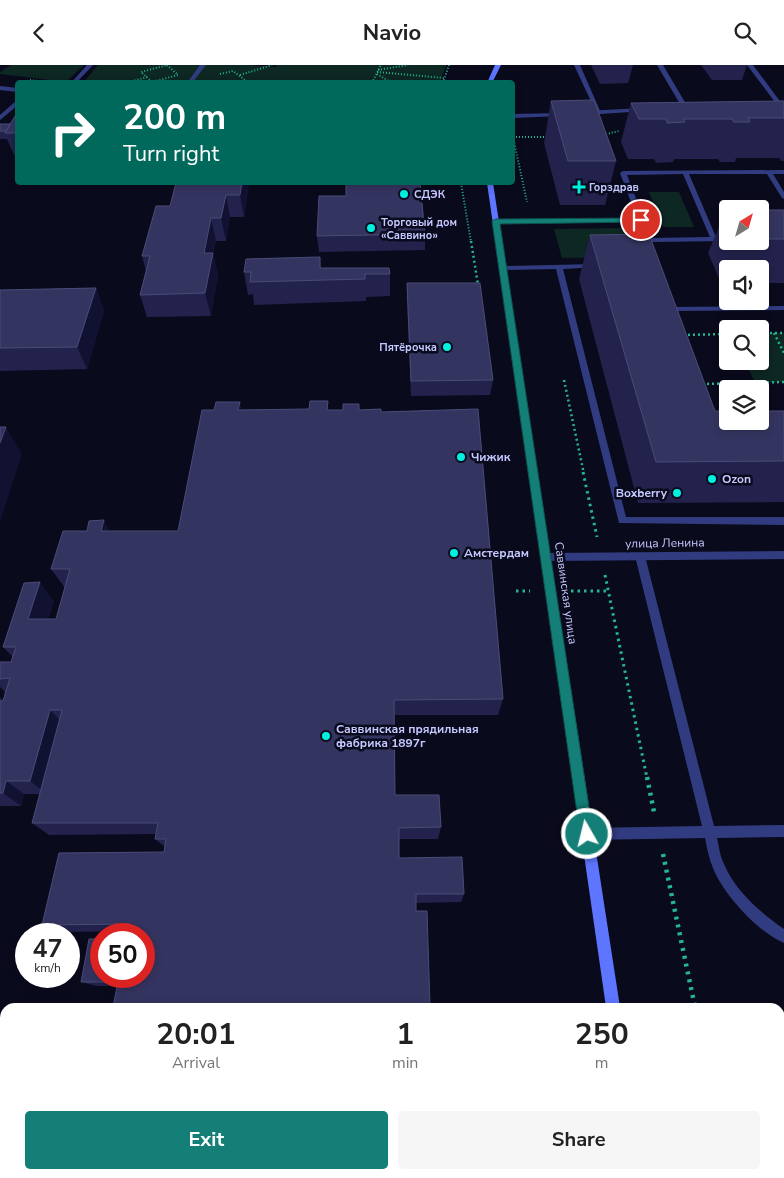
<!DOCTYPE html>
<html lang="en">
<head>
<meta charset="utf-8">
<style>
  body { margin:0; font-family:"Nunito Sans",sans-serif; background:#f6f6f6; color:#222; height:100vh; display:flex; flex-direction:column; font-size:19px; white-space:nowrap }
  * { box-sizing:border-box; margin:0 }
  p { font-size:16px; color:#767676 }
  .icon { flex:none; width:28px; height:28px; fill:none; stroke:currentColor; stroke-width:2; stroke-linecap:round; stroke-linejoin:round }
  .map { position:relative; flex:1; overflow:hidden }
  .panel { position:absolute; left:0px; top:938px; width:785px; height:176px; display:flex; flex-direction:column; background:#fff; border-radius:15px 15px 0 0; box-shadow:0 2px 8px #0003 }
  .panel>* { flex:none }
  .hud { position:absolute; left:15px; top:15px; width:500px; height:105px; border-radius:5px; box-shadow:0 2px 8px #0003; background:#00695c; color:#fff; overflow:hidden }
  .needle { width:32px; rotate:37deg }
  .fabs { position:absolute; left:719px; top:135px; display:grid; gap:10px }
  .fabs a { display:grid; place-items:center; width:50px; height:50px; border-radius:5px; background:#fff; box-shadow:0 2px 8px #0003; font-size:25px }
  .speed { position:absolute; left:15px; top:858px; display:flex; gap:10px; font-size:25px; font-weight:700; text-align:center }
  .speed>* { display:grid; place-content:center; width:65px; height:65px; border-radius:50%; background:#fff; box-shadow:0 2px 8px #0003; line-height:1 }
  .speed small { font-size:12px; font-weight:400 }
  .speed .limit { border:8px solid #d22; background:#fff; color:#111 }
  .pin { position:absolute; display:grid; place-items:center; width:42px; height:42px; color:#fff; margin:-21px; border:2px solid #fff; border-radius:50%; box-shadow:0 1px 5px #0007 }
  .me { position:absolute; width:55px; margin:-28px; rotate:352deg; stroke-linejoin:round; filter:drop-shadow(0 0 4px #0008) }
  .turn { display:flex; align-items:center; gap:18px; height:105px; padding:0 25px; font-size:22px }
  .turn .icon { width:65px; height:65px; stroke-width:2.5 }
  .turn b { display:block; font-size:35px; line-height:42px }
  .eta { display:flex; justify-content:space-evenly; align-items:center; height:85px; text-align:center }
  .eta b { font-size:30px; font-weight:700; line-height:35px }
  .primary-button { display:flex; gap:10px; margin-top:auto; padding:10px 25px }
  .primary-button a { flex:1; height:58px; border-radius:5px; background:#137f77; color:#fff; font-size:20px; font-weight:700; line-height:58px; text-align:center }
  .primary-button a+a { background:#f6f6f6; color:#222 }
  header { display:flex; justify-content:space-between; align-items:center; height:65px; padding:0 25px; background:#fff; font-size:22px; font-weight:700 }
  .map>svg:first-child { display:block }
  .green { fill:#0d2722 }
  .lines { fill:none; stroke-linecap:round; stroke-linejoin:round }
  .path-far3 { stroke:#24b593; stroke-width:2; stroke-dasharray:1 2; stroke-linecap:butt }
  .path-far2 { stroke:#24b593; stroke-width:2.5; stroke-dasharray:2 3; stroke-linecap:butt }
  .path-far1 { stroke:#24b593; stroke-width:3; stroke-dasharray:2.5 4; stroke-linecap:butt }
  .path { stroke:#24b593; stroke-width:4.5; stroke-dasharray:3 5; stroke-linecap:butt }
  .service { fill:#313c80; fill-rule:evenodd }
  .minor { fill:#313c80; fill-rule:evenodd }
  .tertiary { fill:#313c80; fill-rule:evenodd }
  .secondary { fill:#5d75ff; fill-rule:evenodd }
  .wall { fill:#22224c }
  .shaded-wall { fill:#111131 }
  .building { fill:#343460; stroke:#4b4b79 }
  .route { fill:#137f77; stroke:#0c534d }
  .poi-dot { fill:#00f1df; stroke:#0a0a1d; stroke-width:2 }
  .labels { text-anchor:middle; stroke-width:5; stroke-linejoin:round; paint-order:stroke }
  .far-poi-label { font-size:11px; font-weight:bold; fill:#c6c9ff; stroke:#0a0a1d; text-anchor:start }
  .poi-label { font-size:12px; font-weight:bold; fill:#c6c9ff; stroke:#0a0a1d; text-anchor:start }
  .street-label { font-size:12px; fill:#c6c9ff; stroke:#0a0a1d }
</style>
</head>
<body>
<header><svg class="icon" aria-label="back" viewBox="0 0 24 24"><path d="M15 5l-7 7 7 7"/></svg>Navio<svg class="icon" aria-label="search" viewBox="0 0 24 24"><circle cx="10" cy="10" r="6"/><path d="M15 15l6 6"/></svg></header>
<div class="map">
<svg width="784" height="1113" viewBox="0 0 784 1113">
  <rect width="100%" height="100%" fill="#0a0a1d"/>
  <path class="green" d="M11,0H84L66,17L0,9V7Z
    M98,0H249L275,2L277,0H446L440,18H83Z
    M649,127H679L694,162H663Z
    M627,163L638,192L562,193L554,164Z
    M760,268H784V317L755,318L745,296H760Z"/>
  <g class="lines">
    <path class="path-far3" d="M167,0L178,10L152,17L141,7Z
      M378,5L408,0
      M377,7L444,13
      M220,9L233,6L245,15L238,18
      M377,9L392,18
      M240,10L272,0
      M30,15L53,18
      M126,18L147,12
      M372,18L381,0
      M443,18L449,0
      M603,70L619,66
      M513,72L527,137
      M513,72H547
      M461,118L471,177"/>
    <path class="path-far2" d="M471,176L478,220
      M760,268H784
      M774,268L784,288
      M683,270L728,269
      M564,315L584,409
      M702,319L784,317"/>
    <path class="path-far1" d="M583,407L597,472
      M605,510L647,713
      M516,526H530
      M571,526H608"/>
    <path class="path" d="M647,712L654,747
      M663,789L695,942
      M730,1109L731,1113"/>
    <path class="service" d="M87,0H93L76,18H71Z
      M200,0H206L192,18H187Z
      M574,0H580L601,48L596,47Z
      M657,0H663L689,44L688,45L683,44Z
      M747,0H753L782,39V41H778Z
      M16,36H18V40L0,55V50Z
      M784,105V109H773L784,127V134L782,133L767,109H689L716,172H728V176L652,177L654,184L651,186L648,184L638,157L496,158L493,156L496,154L637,153L620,108L623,106ZM683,109L710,172L651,173L627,110Z
      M596,199L598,200V202L563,204L626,452H784V460L619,458L556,204L503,205L500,203L503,201Z
      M784,241V245L672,246L668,244L672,242Z
      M640,487L645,491L714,761L784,760V772L717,773C719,782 720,791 724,799C735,826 761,848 784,864V878C759,868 723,829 713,803C709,794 707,783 705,773L587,775L583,773L581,769L583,765L587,763L702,761L635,491Z"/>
    <path class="minor" d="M784,486V494L546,496L541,492L546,488Z"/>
    <path class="tertiary" d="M0,21L18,23V27L0,25Z
      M643,43L646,45L645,46L585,50L582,48L585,46Z
      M563,48L564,49L561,51L512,53V49Z"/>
    <path class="secondary" d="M495,0H501L492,18H487Z
      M487,118H493L620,942H606Z
      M631,1109H645V1113H631Z"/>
  </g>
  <path class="wall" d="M591,0H633L628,18L600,19Z
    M701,0H747L742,15H712Z
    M551,36L616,96L605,140H560L544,78Z
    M784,36V96H781L779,93H736L735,97H720L718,94H674L673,97L656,98L654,94H628L621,77L631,38Z
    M18,46V90H14L7,74H0V66L10,59Z
    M176,118H249L244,152H230L226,176H216L213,189L218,210L211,251L147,252L140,230L146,206L142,191L170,141Z
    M346,131L425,169V185L319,187L317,171Z
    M726,145H728V176H760V145H784V218H760V204H728V218H721L708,188Z
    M590,170L715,346H784V437L638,438L579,214Z
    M320,192L321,203L390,209V231L366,232V236L254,240L253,229L248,230L244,207Z
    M407,218L493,315L490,330L411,331L407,234Z
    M96,223L104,246L87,304L0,306V225Z
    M328,336V345H359L381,347L503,634L498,650H394L395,730L441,762L438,774H399V793L464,829L461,837L416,838L117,921H97L81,917L144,911L128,866L60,867L42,860L164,787L165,782L155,774L156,769L49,770L32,758L40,729H24L21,741H0V632L3,636L5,627L0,622V597H11L13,592L3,582L54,536L48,554H56L65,523L51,504L110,466H178L241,345L309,344Z"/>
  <path class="shaded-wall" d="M242,118H249L244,152L240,130Z
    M226,130L230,152L226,176L221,153Z
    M211,153L216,176L213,189L218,210L211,251L205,228L204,188Z
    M96,223L104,246L87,304L77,282Z
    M240,337L245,359L238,345Z
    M6,362L22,389L0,457V378Z
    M104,455L115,476L101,466Z
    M40,517L54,536L43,572L28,554Z
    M50,645L65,660L47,729L30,716Z
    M6,716L24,729L21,741L3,728Z"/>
  <path class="building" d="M594,35L616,96H568L551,36Z
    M784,36V53H748L750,57H734L732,54H683L685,57L667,58L666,54H639L631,38Z
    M18,46V68H5Z
    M0,59H10L6,66H0Z
    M176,118H242L240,130H226L221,153H211L204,188H213L205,228L140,230L150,191H142L156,141H170Z
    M346,118H420L425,169L317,171L319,131H346Z
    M760,145H784V174H760Z
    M649,169L715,346H728V356H760V346H784V396L656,397L590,170Z
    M320,192V203H389L390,209H365V214L250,217L251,207H244L246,194Z
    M407,218H480L493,315L411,316Z
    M96,223L77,282L0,283V225Z
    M310,336H328L327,345H343V339H359V345L381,344V347L478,344L503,634L394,635L395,730H439L441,762L399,763V793L462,792L464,829H416V846H427L430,942H113L118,917H81L89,874H101V911H144V869H128L130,859L42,860L59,788L164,787L166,774H155L158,758H32L62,645H50L30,716H6L3,728H0V636H3L10,613L0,614V597H11L16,582H3L24,518L40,517L28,554H56L70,504H51L63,466H87L89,456L104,455L101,466H178L202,345H214L216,337H240L238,345L309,344Z
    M0,362H6L0,378Z
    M23,1109H422V1113H22Z"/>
  <path class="route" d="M641,153L644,155L643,157L500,159L593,769L591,773L587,775L582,773L580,769L492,156L496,154Z"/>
  <g class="poi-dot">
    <path d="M576.5 114.5h5v5h5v5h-5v5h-5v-5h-5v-5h5z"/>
    <circle cx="404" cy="129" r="5"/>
    <circle cx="371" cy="163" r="5"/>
    <circle cx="447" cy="282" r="5"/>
    <circle cx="461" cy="392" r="5"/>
    <circle cx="712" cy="414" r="5"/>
    <circle cx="677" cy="428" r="5"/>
    <circle cx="454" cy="488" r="5"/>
    <circle cx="326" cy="671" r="5"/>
  </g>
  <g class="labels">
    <g class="far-poi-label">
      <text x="589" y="126">Горздрав</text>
      <text x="414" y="133">СДЭК</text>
      <text x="381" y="161">Торговый дом<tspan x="381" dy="13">«Саввино»</tspan></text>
      <text x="437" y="286" text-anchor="end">Пятёрочка</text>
    </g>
    <g class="poi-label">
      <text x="471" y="396">Чижик</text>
      <text x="722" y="418">Ozon</text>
      <text x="667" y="432" text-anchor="end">Boxberry</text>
      <text x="464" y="492">Амстердам</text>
      <text x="336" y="668">Саввинская прядильная<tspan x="336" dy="14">фабрика 1897г</tspan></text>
    </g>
    <g class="street-label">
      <text transform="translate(665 478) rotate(-1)" y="4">улица Ленина</text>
      <text transform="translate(566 528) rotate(82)" y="4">Саввинская улица</text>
    </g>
  </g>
</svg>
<div class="fabs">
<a><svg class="needle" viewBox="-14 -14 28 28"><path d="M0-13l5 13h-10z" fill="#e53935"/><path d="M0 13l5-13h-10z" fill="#767676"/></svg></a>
<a><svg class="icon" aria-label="sound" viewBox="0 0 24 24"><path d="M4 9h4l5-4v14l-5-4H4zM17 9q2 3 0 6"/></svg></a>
<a><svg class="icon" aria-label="search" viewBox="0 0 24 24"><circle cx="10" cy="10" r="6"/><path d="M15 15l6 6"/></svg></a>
<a><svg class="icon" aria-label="layers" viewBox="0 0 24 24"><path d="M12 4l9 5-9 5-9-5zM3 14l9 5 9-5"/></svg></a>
</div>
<div class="speed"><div>47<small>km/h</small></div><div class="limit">50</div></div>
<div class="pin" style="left:641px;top:155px;background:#d93025"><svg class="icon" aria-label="arrive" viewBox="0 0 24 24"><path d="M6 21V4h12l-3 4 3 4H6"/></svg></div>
<svg class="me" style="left:587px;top:769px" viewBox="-20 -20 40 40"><circle r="17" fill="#137f77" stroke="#fff" stroke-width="3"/><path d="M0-11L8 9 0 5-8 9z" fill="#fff"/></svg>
<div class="hud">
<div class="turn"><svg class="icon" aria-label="right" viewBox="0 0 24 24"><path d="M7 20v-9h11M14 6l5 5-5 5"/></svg><div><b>200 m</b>Turn right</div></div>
</div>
<section class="panel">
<div class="eta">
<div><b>20:01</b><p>Arrival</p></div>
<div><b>1</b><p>min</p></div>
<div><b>250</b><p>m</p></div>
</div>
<div class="primary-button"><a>Exit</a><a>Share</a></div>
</section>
</div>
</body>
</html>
